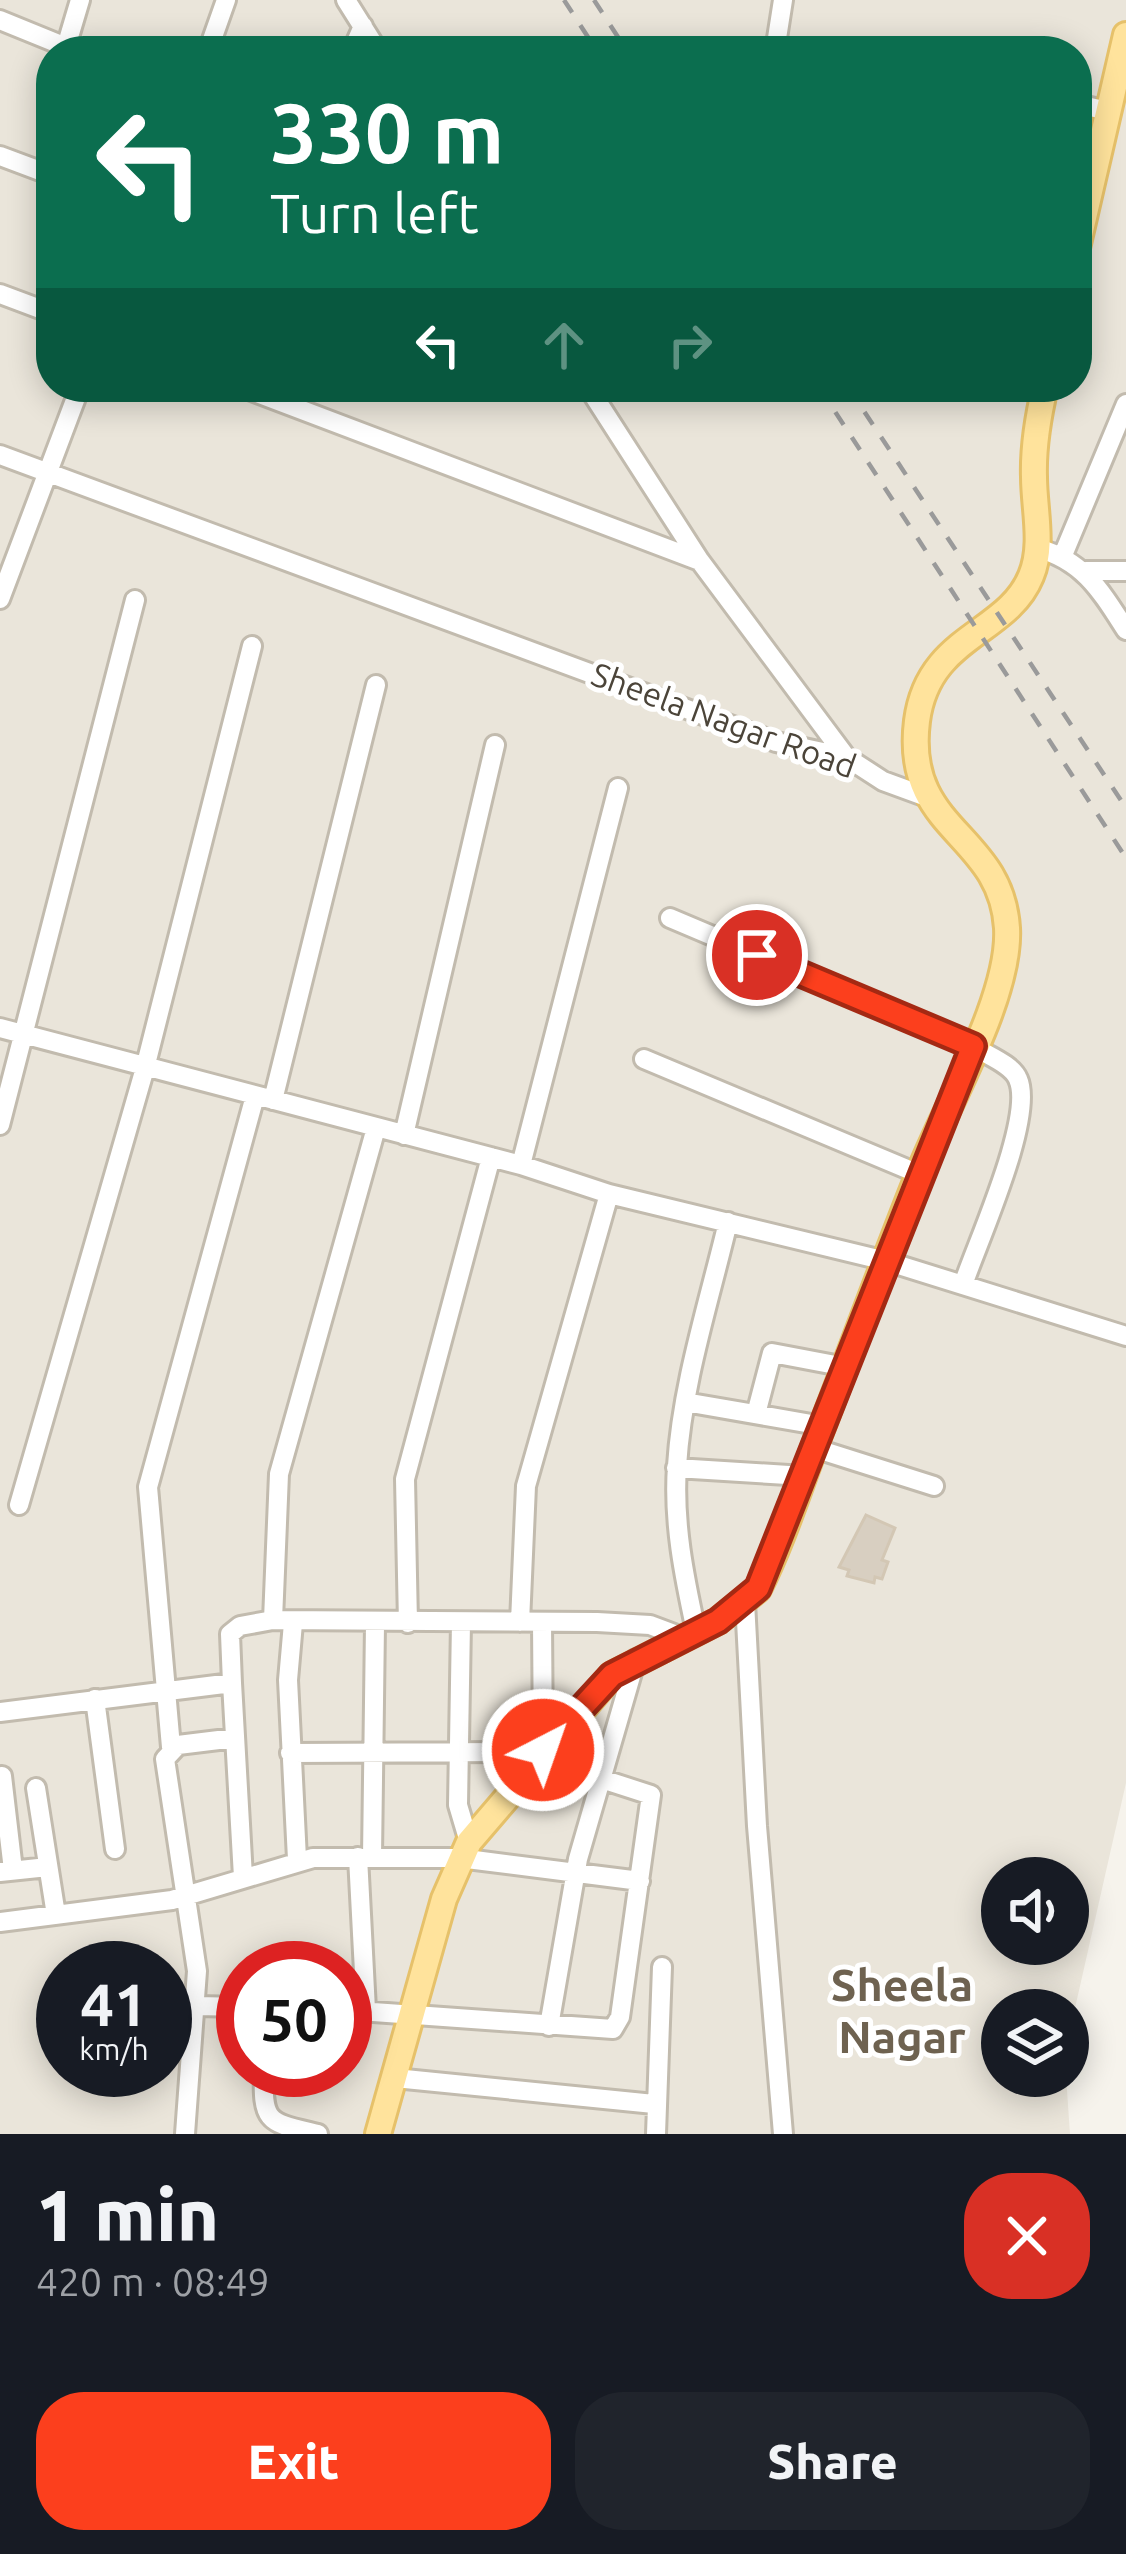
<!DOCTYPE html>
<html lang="en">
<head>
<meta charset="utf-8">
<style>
  body { margin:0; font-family:Ubuntu,sans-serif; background:#20242c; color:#f1f3f6; height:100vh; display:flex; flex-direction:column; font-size:45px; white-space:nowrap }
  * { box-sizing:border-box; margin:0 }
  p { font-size:39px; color:#9ea1a6 }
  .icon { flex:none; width:66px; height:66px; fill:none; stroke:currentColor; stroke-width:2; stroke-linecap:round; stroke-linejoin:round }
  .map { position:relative; height:2134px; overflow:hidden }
  .sheet { display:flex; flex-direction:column; background:#171b24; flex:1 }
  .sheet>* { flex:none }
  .top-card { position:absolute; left:36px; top:36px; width:1056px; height:366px; border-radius:48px; box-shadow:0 6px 30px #0003; background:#0b6e4f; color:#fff; overflow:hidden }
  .fabs { position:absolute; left:981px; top:1857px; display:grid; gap:24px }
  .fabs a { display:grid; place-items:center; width:108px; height:108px; border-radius:50%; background:#171b24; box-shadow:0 6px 30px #0003; font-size:60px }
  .speed { position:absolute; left:36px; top:1941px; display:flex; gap:24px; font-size:60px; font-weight:700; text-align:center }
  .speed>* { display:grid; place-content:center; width:156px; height:156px; border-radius:50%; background:#171b24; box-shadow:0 6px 30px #0003; line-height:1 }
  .speed small { font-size:30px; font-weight:400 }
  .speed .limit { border:18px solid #d22; background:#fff; color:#111 }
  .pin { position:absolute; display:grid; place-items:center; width:102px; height:102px; color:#fff; margin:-51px; border:6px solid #fff; border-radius:50%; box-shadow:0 3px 12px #0007 }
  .me { position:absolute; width:132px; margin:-66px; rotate:41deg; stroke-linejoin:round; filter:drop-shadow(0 0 9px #0008) }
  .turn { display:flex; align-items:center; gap:42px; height:252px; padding:0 36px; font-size:54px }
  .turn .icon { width:156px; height:156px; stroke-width:2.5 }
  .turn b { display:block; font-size:84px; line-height:102px }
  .lanes { display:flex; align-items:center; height:114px; padding:0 36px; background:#0003; justify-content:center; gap:60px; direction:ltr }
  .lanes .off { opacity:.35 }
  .round { display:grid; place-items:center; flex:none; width:126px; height:126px; border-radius:48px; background:#20242c }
  .head { display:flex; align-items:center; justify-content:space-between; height:204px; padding:0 36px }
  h1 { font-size:72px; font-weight:800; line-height:90px }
  .button { display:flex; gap:24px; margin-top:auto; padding:24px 36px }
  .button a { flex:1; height:138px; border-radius:48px; background:#fc3f1d; color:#fff; font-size:48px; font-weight:800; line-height:138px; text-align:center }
  .button a+a { background:#20242c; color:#f1f3f6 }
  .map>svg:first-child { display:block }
  .residential { fill:#eae5da; fill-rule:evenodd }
  .building { fill:#d8cfc1; stroke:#d3c7b4; stroke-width:3 }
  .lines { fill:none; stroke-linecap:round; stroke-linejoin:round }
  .minor-casing { stroke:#c2bbae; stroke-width:24 }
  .major-casing { stroke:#e6c16a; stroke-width:30 }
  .minor { stroke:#fff; stroke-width:18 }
  .major { stroke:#ffe39c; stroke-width:24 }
  .rail { stroke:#9a9a9a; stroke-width:4.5; stroke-dasharray:15 15; stroke-linecap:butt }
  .route-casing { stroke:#a42913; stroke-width:30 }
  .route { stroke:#fc3f1d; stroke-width:21 }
  .labels { text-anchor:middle; stroke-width:10; stroke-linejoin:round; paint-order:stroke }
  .street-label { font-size:33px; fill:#4b4439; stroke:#fff }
  .district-label { font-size:45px; font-weight:bold; fill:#6e6250; stroke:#fff }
</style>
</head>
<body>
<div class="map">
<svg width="1126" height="2134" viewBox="0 0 1126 2134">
  <rect width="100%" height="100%" fill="#f6f3ec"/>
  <path class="residential" d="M0,0H1126V1783L1068,2039V2010H1002V2076H1066L1070,2134H0ZM51,51H1077V387H51ZM1002,1878H1068V1944H1002ZM63,1968H165V2070H63ZM243,1968H345V2070H243Z"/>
  <path class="building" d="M866,1515L895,1528L882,1560L888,1562L882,1579L875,1577L874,1583L847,1576L849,1570L839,1567Z"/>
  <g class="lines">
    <g class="minor-casing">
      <path id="minor" d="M346,0L378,51
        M0,20L76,51
        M66,47L80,0
        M208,51L226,0
        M352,51L363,26
        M775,51L783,0
        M1077,104L1108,111
        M0,156L51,175
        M0,294L51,313
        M241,387L700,561
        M588,387L700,561L846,757
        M0,455L776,742L846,757L883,781L924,796
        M1037,548C1084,561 1101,591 1126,630
        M1063,555L1126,404
        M1086,571H1126
        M0,599L80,387
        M670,918L973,1046C986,1055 1012,1064 1018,1079C1035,1117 977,1243 963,1285
        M0,1028L521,1165L609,1194L886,1261L1126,1336
        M644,1059L919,1174
        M273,1100L376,685
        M0,1125L135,600
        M404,1135L495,745
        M521,1165L618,788
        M685,1402L823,1426
        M756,1414L772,1353L846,1367
        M814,1448L934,1486
        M676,1468L804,1476
        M19,1505L145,1068L252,646
        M745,1602L757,1826L783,2134
        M273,1620L597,1622L650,1625L682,1637
        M461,1622L458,1805L469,1842
        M520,1622L526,1486L609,1194
        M542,1622L543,1750
        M293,1623L288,1680L297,1859
        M408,1623L405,1479L491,1157
        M696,1631C684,1576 673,1522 677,1466C682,1384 709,1302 728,1222
        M232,1683L243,1877
        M95,1699L115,1849
        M0,1712L232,1683L230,1634L240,1626L273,1620L279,1474L376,1128
        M171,1747L148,1487L255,1096
        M290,1753L518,1752L651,1795L620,2017L613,2029L345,2010
        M2,1776L13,1870
        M36,1788L56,1915
        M358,1857L366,2010
        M372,1857L375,1624
        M0,1872L48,1867
        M0,1922L172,1900L313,1858H459L640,1881
        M197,2006L243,2007
        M549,2026L578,1859L636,1659
        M264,2070C262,2124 268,2122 318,2134
        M395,2078L654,2104
        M185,2134L197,1971L165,1759L178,1745L235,1738
        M656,2134L662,1967"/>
    </g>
    <g class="major-casing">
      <path id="major" d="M1077,248L1126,35
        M378,2134L444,1899L469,1842L612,1675L718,1621L758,1589C781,1543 797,1493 815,1445C850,1355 883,1264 919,1174C945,1107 1011,997 1007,928C1001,832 903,832 917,721C928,635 1007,635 1031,576C1044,545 1034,509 1034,477C1033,446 1038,417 1045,387"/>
    </g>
    <use href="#minor" class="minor"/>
    <use href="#major" class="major"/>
    <path class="rail" d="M564,0L597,51
      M594,0L627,51
      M819,387L1126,858
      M848,387L1126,808"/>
  </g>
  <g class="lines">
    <g class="route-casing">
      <path id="route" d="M543,1750L612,1675L718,1621L758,1588L973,1046L757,955"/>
    </g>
    <use href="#route" class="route"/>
  </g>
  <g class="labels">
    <g class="street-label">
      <text transform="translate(724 720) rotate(20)" y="12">Sheela Nagar Road</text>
    </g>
    <g class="district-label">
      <text x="902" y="2001">Sheela<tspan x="902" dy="52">Nagar</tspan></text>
    </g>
  </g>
</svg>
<div class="fabs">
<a><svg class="icon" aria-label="sound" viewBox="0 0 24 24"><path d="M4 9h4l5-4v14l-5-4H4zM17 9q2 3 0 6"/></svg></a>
<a><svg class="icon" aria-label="layers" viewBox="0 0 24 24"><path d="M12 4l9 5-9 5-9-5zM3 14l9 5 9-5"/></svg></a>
</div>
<div class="speed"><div>41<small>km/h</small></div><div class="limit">50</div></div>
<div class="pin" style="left:757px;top:955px;background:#d93025"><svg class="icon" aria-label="arrive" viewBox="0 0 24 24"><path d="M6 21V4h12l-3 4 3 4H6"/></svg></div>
<svg class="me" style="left:543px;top:1750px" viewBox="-20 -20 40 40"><circle r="17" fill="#fc3f1d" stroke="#fff" stroke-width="3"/><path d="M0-11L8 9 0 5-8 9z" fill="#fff"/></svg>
<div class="top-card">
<div class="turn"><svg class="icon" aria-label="left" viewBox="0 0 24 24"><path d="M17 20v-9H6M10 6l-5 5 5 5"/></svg><div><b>330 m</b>Turn left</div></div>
<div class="lanes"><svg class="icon" aria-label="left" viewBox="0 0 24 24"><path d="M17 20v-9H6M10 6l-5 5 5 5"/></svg><svg class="icon off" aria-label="ahead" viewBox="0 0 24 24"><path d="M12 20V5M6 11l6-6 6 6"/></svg><svg class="icon off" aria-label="right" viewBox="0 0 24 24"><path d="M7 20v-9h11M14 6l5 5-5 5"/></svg></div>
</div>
</div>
<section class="sheet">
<div class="head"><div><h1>1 min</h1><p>420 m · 08:49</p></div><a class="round" style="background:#d93025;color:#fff"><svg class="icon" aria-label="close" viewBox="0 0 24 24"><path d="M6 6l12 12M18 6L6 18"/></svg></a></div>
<div class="button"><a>Exit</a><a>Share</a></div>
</section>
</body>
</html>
